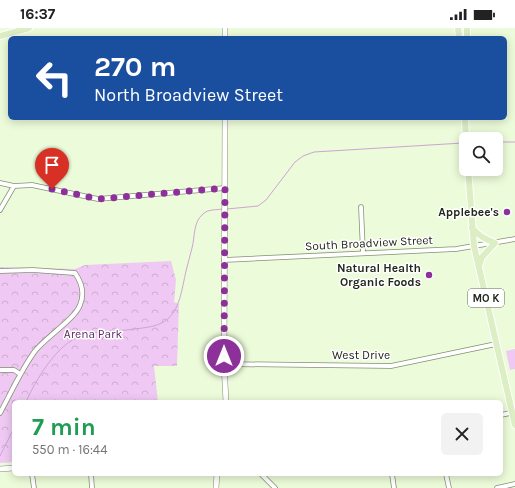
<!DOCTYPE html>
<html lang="en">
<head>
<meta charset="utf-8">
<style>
  body { margin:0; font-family:Karla,sans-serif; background:#f2f2f2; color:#222; height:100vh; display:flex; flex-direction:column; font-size:15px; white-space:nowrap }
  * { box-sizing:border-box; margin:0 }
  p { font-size:13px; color:#767676 }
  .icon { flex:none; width:22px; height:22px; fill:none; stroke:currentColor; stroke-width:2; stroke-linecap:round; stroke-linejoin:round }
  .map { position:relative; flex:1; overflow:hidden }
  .drawer { position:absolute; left:12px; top:372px; width:491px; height:76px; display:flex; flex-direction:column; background:#fff; border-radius:6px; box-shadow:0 2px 10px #0003 }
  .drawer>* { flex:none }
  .top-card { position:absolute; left:8px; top:8px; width:499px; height:84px; border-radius:6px; box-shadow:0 2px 10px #0003; background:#1a4fa0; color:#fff; overflow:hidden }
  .fabs { position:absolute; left:459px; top:104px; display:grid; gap:8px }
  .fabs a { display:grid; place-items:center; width:44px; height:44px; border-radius:6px; background:#fff; box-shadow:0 2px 10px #0003; font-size:20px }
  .pin { position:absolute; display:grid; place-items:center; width:34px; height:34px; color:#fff; margin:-41px -17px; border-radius:50% 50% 50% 0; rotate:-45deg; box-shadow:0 0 4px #0007 }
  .pin .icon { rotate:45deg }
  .me { position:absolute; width:44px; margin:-22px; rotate:0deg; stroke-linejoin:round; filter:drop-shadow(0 0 3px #0008) }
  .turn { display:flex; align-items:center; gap:14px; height:84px; padding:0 20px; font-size:18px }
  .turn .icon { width:52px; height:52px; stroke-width:2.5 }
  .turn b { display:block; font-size:28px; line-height:34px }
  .round { display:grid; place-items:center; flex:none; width:42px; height:42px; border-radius:6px; background:#f2f2f2 }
  .headline { display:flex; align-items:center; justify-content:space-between; height:68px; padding:0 20px }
  h1 { font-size:24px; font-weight:700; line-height:30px; color:#1e9e55 }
  .status { display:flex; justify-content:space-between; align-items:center; height:28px; padding:0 20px; background:#fff; direction:ltr }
  .status svg { height:11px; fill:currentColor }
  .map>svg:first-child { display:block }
  .grass { fill:#efc9f3 }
  .forest { fill:url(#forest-crowns) }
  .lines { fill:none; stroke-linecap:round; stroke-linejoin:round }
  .stream { stroke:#cea4d4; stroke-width:1 }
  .minor-casing { stroke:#839172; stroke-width:5.5 }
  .tertiary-casing { stroke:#839172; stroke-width:6 }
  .primary-casing { stroke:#fff; stroke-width:8 }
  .minor { stroke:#fff; stroke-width:4 }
  .tertiary { stroke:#fff; stroke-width:5 }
  .primary { stroke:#dceec4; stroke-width:6 }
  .route { stroke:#8d309a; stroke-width:7; stroke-dasharray:0 12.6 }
  .poi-dot { fill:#8d309a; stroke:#fff; stroke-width:1.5 }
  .labels { text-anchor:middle; stroke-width:3; stroke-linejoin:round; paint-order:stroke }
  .shield { fill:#fff; stroke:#64685f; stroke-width:1 }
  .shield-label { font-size:11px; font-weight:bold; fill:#21271a }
  .poi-label { font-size:12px; font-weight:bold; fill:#21271a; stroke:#fff; text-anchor:end }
  .street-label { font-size:12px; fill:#21271a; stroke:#fff }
  .park-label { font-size:12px; fill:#5e2c66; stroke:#fff }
</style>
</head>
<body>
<div class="status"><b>16:37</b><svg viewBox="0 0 49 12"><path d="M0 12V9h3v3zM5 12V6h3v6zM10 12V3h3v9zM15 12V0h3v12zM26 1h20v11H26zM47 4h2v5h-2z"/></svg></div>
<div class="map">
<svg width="515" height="460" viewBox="0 0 515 460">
  <defs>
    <pattern id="forest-crowns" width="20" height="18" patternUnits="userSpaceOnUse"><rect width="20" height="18" fill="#efc9f3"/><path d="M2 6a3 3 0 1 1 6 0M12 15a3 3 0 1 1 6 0" fill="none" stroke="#cdadd0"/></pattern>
  </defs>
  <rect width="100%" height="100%" fill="#ecfbd9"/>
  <path class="grass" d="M515,321V341L510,342L506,323Z"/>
  <path class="forest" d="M171,233L176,252L174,274L179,276L177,338H154L158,374H14V434L0,435V239L75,241L85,237Z"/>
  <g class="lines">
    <path class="stream" d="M496,114H515
      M227,181L258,178L266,172L295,134L303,128L314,124L463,115
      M26,374C35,353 55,320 76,310C91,303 110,303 127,302C139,300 155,300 165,293C180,283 182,260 186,243C188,235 190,228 192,220C195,209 193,194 203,186C208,181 217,182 223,181
      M0,428L14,400"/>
    <g class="minor-casing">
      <path id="minor" d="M0,155L14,158L32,157L98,171L225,160
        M361,179L363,225
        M0,182L14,158
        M224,232L456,221L515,211
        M0,243L33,242L75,245C82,255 85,265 80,277C75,291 46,309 35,323C21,342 11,365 0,385
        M224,336L391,338L496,316
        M0,342H14L20,346
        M501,387L515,384
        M32,446L34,460
        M91,446L92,460
        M261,446L275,460
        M392,446L394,460
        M446,446L449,460
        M497,460L515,456"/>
    </g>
    <g class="tertiary-casing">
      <path id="tertiary" d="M225,0V10
        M225,90L224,336L226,374
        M0,441L14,440
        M216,460L217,446"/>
    </g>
    <g class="primary-casing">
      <path id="primary" d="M458,0L459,10
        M467,0V10
        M0,8L29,0
        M465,90L466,113
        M468,141L474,218L515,397
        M472,200C479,208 485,211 495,215L482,229L479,238"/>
    </g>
    <use href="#minor" class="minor"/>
    <use href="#tertiary" class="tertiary"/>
    <use href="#primary" class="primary"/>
  </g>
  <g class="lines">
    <path class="route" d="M52,161L98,171L225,160L224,328"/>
  </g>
  <g class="poi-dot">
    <circle cx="507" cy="184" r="4"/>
    <circle cx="429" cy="247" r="4"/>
  </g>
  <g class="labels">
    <rect class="shield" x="468" y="261" width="36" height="18" rx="3"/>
    <g class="shield-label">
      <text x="486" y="274">MO K</text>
    </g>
    <g class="poi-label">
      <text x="499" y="188">Applebee's</text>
      <text x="421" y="244">Natural Health<tspan x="421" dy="14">Organic Foods</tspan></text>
    </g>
    <g class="street-label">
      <text transform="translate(369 215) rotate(-3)" y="4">South Broadview Street</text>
      <text x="361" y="331">West Drive</text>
    </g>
    <g class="park-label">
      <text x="93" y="310">Arena Park</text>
    </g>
  </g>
</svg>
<div class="fabs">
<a><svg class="icon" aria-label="search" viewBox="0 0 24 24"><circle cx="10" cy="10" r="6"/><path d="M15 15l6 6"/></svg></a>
</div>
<div class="pin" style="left:52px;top:161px;background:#d93025"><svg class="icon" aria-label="arrive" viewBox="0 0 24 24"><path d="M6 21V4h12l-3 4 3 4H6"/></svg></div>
<svg class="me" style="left:224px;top:328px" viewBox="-20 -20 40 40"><circle r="17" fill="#8d309a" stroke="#fff" stroke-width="3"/><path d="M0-11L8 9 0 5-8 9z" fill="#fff"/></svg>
<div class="top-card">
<div class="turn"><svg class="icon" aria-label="left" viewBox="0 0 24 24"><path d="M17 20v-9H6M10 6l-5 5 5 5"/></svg><div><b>270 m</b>North Broadview Street</div></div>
</div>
<section class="drawer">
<div class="headline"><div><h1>7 min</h1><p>550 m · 16:44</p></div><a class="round"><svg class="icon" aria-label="close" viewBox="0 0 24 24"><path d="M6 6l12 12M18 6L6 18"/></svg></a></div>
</section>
</div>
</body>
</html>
